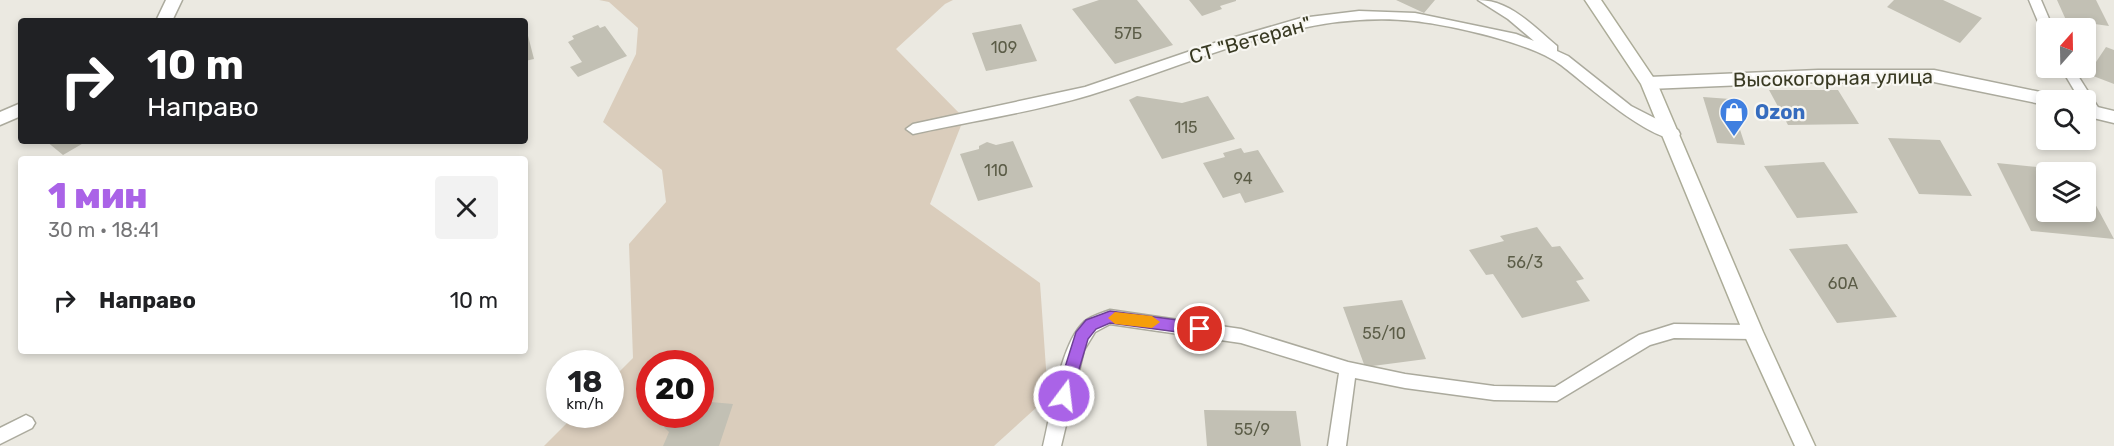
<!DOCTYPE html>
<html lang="ru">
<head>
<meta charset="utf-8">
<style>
  body { margin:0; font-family:Rubik,sans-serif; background:#f2f2f2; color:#202124; height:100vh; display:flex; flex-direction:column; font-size:22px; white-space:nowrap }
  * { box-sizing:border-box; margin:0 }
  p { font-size:20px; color:#757577 }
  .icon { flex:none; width:33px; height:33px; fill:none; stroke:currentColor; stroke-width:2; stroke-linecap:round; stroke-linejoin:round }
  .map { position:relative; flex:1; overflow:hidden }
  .details { position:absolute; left:18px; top:156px; width:510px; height:198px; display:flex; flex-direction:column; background:#fff; border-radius:6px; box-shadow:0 3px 9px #0003 }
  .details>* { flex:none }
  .hud { position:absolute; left:18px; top:18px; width:510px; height:126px; border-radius:6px; box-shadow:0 3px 9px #0003; background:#202124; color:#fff; overflow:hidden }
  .needle { width:39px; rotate:20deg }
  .buttons { position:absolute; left:2036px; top:18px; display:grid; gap:12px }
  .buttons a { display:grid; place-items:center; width:60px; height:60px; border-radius:6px; background:#fff; box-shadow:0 3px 9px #0003; font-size:30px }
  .speed { position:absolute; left:546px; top:350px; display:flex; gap:12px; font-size:30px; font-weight:700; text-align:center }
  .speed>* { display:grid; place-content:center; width:78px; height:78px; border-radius:50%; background:#fff; box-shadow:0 3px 9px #0003; line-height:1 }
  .speed small { font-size:15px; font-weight:400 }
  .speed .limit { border:9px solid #d22; background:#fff; color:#111 }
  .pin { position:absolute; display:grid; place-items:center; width:51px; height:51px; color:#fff; margin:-26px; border:3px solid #fff; border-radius:50%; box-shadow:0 2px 6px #0007 }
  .me { position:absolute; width:66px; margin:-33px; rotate:15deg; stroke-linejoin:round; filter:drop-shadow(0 0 4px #0008) }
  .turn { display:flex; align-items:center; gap:21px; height:126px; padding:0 30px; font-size:27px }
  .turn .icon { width:78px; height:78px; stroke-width:2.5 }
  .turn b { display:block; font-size:42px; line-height:51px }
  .round { display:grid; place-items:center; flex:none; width:63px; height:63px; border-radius:6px; background:#f2f2f2 }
  .overview { display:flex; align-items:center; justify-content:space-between; height:102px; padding:0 30px }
  h1 { font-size:36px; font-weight:800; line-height:45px; color:#aa63e7 }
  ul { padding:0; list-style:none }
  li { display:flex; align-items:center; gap:18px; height:84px; padding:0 30px }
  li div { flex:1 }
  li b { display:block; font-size:22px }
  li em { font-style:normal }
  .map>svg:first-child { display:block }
  .green { fill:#dacdbc; fill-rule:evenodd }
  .building { fill:#c2c0b4 }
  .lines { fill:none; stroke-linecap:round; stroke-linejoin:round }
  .lane-casing { stroke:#abaa9d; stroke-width:3 }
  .street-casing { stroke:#abaa9d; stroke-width:3 }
  .secondary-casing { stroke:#acac98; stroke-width:3 }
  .lane { fill:#fff; fill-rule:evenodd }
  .street { fill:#fff; fill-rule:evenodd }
  .secondary { fill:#fff; fill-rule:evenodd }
  .route { fill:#aa63e7; stroke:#6e4096; stroke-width:1.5 }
  .slow { fill:#f59e0b }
  .labels { text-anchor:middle; stroke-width:4.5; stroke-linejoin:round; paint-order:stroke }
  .number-label { font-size:16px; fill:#5b5c47 }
  .street-label { font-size:20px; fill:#393a23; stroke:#f7f6f1 }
  .shop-label { font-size:20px; font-weight:bold; fill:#366cbe; stroke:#f7f6f1; text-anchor:start }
</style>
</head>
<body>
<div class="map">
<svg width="2114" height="446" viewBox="0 0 2114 446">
  <rect width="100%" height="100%" fill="#ebe9e1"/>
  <path class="green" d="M599,0H953L945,4L896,49L964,118L930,204L1040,283L1048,397L994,446H544L576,414H610L611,380L633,358L629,244L666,202L662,170L603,122L636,54L638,28L609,2ZM650,363H700V414H650Z"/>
  <path class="building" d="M1099,0H1137L1173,45L1115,64L1072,9Z
    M1189,0H1236V1L1220,6L1222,9L1202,16Z
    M1396,0H1435L1424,13Z
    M1894,0H1943L1982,18L1960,43L1887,7Z
    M2057,0H2096L2109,26L2066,20Z
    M1021,24L1037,61L986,71L972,33Z
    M598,25L600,28L605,26L627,56L578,77L570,67L582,62L568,42L574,39L572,36Z
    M526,28L534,59L525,61V29Z
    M2106,47L2114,50V84L2088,74Z
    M1769,90H1838L1859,124L1788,125Z
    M1137,96L1182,103L1208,96L1235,139L1162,159L1129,100Z
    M1703,97L1730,99L1745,145L1717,143Z
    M1888,138L1940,140L1972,196L1919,194Z
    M46,141H87L63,155Z
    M1013,141L1033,187L978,201L960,154L979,149V146L987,142L996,145Z
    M1241,148L1244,153L1258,150L1284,192L1245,203L1240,193L1223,198L1203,163L1225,157L1223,153Z
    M1824,162L1858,213L1797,218L1764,166Z
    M1997,163L2076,171L2046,172V212H2085V185L2114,239L2031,231Z
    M1537,227L1552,247L1560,246L1584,279L1576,281L1590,301L1522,318L1493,274L1486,275L1469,250L1504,241L1500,236Z
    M1847,244L1897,317L1837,323L1789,249Z
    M1402,300L1426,359L1365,367L1343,307Z
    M700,401L733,404L719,446H663L669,432L664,427L668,416L700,414Z
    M1204,410L1296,411L1301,446H1207Z"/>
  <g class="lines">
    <g class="lane-casing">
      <path id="lane" d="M1478,0C1510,0 1533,26 1557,46V51L1568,56L1631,106L1678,130L1680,134L1678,138C1654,145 1581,80 1561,65C1533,43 1450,25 1414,21C1300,9 1197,63 1090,95C1033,112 972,121 913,134L906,129L913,124L1085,87L1211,44L1301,18L1359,11L1415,13L1516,34L1534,41L1508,19Z
        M2029,0H2041L2053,28L2042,31Z
        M2061,68H2073L2101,112L2099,116H2089L2085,109V100H2080Z
        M1110,310L1241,329L1348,362L1405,374L1494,386L1555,387L1639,335L1674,324L1753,325L1759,327L1761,332L1759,337L1753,339L1674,338L1650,345L1557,401L1494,400L1405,388L1355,378L1346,446H1328L1339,373L1241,343L1110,324L1095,332L1084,350L1061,446H1043C1051,414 1060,344 1084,322C1091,316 1102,313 1110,310Z
        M26,415L32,418L35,423L32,428L0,444V428Z"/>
    </g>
    <g class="street-casing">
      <path id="street" d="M166,0H182L172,21H156Z
        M1818,70H1934L2050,94L2058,100H2046V105L1934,82H1818L1649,89L1641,83L1649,77Z
        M21,103V116L0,125V112Z
        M2085,104L2114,111V123L2085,116Z"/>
    </g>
    <g class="secondary-casing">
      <path id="secondary" d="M1585,0H1601L1657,83L1763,332L1815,446H1795L1743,332L1641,84Z"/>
    </g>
    <use href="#lane" class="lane"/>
    <use href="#street" class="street"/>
    <use href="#secondary" class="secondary"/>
  </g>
  <path class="route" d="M1110,311L1200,323L1207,329L1200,335L1110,323L1096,329L1088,339L1070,400H1059L1056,396L1076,332L1086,320Z"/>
  <path class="slow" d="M1115,312L1152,316L1160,322L1152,328L1115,324L1108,318Z"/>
  <defs>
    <g id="shop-pin" transform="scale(1.5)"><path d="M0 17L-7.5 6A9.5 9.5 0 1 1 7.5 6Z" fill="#3f7fe0" stroke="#f7f6f1"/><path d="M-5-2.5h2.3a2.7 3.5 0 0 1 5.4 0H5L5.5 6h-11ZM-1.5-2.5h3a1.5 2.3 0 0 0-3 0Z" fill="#fff"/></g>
  </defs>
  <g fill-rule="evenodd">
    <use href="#shop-pin" x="1734" y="112"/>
  </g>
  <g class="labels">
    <g class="number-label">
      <text x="1128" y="39">57Б</text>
      <text x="1004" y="53">109</text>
      <text x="1186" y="133">115</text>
      <text x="996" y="176">110</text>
      <text x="1243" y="184">94</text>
      <text x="1525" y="268">56/3</text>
      <text x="1843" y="289">60А</text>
      <text x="1384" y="339">55/10</text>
      <text x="1252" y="435">55/9</text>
    </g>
    <g class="street-label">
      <text transform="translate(1250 40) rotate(-16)" y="7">СТ "Ветеран"</text>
      <text transform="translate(1833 78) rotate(-1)" y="7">Высокогорная улица</text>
    </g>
    <g class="shop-label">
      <text x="1755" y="119">Ozon</text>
    </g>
  </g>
</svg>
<div class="buttons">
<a><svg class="needle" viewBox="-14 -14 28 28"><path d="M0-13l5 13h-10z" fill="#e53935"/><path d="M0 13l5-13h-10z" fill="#757577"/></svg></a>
<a><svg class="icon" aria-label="search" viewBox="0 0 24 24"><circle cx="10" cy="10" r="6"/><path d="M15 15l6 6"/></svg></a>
<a><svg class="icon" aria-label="layers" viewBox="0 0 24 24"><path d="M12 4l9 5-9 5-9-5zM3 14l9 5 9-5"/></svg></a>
</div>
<div class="speed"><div>18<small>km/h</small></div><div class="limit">20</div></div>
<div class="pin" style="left:1200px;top:329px;background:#d93025"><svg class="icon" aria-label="arrive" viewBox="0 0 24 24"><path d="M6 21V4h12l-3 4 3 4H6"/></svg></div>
<svg class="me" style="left:1064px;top:396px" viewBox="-20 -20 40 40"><circle r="17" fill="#aa63e7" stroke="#fff" stroke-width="3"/><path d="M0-11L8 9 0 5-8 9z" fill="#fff"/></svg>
<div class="hud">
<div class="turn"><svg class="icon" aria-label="right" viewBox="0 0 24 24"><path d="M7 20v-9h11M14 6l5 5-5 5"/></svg><div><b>10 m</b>Направо</div></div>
</div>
<section class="details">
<div class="overview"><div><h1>1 мин</h1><p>30 m · 18:41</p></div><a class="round"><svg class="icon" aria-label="close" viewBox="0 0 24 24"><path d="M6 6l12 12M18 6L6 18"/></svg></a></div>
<ul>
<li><svg class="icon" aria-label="right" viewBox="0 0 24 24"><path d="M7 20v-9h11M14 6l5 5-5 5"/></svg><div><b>Направо</b></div><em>10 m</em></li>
</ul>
</section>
</div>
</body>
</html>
